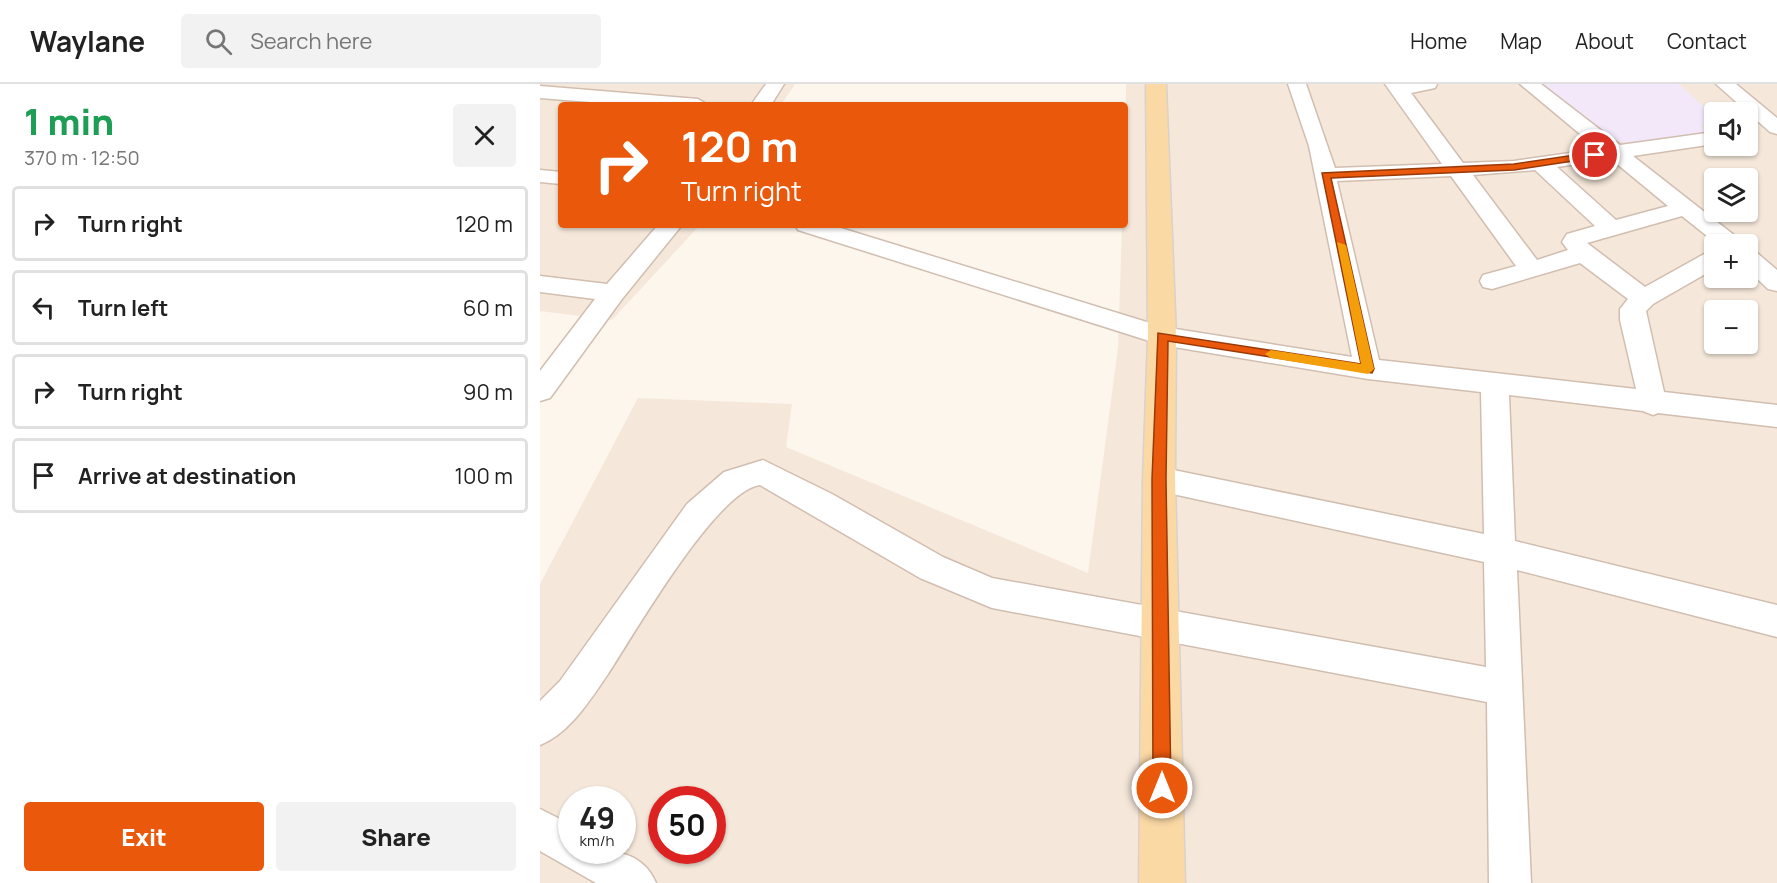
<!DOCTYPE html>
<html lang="en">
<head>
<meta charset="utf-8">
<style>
  body { margin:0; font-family:Manrope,sans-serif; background:#f2f2f2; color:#222; height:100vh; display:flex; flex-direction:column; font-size:22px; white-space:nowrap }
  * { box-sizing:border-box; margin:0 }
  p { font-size:20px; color:#767676 }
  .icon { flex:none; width:33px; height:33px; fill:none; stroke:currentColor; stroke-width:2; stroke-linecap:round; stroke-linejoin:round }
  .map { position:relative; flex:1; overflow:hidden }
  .drawer { display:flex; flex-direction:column; background:#fff; width:540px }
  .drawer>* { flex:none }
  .top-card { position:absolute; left:18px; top:18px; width:570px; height:126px; border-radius:6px; box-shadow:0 2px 4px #0004; background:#ea580c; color:#fff; overflow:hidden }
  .tools { position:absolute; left:1164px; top:18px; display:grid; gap:12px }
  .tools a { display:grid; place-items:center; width:54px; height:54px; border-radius:6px; background:#fff; box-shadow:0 2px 4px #0004; font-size:30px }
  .speed { position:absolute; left:18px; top:702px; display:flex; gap:12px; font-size:30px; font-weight:700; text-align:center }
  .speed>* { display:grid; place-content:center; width:78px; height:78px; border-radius:50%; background:#fff; box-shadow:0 2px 4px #0004; line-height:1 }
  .speed small { font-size:15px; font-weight:400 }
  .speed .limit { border:9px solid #d22; background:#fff; color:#111 }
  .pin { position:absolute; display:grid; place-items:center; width:51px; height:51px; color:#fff; margin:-26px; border:3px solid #fff; border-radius:50%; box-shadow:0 2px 6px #0007 }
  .me { position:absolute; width:66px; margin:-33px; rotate:0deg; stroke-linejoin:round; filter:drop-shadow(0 0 4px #0008) }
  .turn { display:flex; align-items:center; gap:21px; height:126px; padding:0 24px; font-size:27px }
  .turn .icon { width:78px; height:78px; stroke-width:2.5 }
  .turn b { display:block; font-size:42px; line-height:51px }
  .round { display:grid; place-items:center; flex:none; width:63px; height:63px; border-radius:6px; background:#f2f2f2 }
  .head { display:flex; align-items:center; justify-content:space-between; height:102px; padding:0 24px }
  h1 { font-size:36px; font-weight:800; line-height:45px; color:#1e9e55 }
  .cta { display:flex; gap:12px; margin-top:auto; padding:12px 24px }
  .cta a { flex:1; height:69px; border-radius:6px; background:#ea580c; color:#fff; font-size:24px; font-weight:800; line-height:69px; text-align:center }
  .cta a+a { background:#f2f2f2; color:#222 }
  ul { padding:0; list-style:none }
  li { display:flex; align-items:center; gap:18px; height:75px; margin:0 12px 9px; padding:0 12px; border:3px solid #e0e0e0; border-radius:6px }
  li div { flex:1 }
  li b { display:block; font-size:22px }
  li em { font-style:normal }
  header { display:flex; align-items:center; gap:36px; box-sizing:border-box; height:84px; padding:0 30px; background:#fff; border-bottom:2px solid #e0e0e0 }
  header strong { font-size:28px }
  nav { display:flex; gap:33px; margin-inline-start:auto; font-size:21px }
  .search { width:420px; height:54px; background:#f2f2f2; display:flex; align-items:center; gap:15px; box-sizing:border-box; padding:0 21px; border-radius:6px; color:#767676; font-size:22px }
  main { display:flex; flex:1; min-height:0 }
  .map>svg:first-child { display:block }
  .residential { fill:#f5e8da; fill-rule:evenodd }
  .education { fill:#f3e8fa }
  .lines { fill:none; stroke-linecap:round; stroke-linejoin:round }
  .minor-casing { stroke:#d1beb0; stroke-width:3 }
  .major-casing { stroke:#dad1cd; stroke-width:3 }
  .minor { fill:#fff; fill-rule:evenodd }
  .major { fill:#fbd9a5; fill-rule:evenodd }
  .route { fill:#ea580c; stroke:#983908; stroke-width:1.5 }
  .slow { fill:#f59e0b }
</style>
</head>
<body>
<header>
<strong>Waylane</strong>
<div class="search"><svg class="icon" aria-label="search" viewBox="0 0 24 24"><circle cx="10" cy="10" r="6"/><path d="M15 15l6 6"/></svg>Search here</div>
<nav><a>Home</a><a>Map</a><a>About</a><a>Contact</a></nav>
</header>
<main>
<section class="drawer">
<div class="head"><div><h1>1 min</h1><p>370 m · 12:50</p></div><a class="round"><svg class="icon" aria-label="close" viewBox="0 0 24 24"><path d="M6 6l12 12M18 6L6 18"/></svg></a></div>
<ul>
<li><svg class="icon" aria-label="right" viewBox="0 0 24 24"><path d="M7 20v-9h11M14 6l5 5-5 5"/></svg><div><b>Turn right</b></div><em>120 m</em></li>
<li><svg class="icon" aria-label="left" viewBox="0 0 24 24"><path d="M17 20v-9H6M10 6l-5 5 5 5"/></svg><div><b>Turn left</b></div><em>60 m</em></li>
<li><svg class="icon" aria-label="right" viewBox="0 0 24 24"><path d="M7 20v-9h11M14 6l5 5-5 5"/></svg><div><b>Turn right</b></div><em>90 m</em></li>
<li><svg class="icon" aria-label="arrive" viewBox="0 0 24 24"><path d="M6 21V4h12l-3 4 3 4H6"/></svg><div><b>Arrive at destination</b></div><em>100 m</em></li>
</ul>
<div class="cta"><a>Exit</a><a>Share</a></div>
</section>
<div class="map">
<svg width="1237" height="799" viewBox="0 0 1237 799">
  <rect width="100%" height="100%" fill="#fdf6ec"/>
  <path class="residential" d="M0,0H255L241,21H21V141H160L72,236L0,227Z
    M586,0H1237V799H0V500L98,314L252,320L246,363L548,489L578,264L582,141H585ZM1174,28H1208V62H1174ZM1174,94H1208V128H1174ZM1174,160H1208V194H1174ZM1174,226H1208V260H1174ZM32,716H82V766H32ZM122,716H172V766H122Z"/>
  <path class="education" d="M1001,0H1139L1174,32V40L1161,42L1168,48L1085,59L1070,54Z"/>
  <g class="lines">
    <g class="minor-casing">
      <path id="minor" d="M226,0H244L231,21H211Z
        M748,0H766L795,84L902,80L845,0H897L895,4L871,9L923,79L974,77L1058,65L980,0H1001L1080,61L1174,48V60L1093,72L1199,155L1202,160H1177L1142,132L1047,159L1105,203L1166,169L1174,167V185L1113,220L1106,227L1124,308L1237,321V343L1118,329L1113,331L1103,327L969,311L975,457L1237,521V553L977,486L991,799H949L947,618L452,524L380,494L220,401C176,407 95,549 68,590C50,616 30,649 0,661V617L20,597L147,420L184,388L223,376L292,410L403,473L452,494L946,583L944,478L619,407L608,404L604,395L608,386L619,383L944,450L941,308L828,295L622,261L258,146L255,141H291L623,243L812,273L769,62ZM1071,75L1128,122L1076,136L1017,83ZM995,86L1055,142L1027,150L1022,158L1028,166L997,176L933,91ZM911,92L976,182L943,191L940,197L943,203L952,205L1040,179L1088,215L1080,225V236L1096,305L839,276L797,97Z
        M1176,0H1196L1237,34V50L1230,48Z
        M0,2L158,15L168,21H88L0,14Z
        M0,86L21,88V100L0,98Z
        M118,141H142L82,215L10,314L0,317V287L55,215L0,208V192L67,200Z
        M1208,166L1216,168L1237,186V207L1228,205L1208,186Z
        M0,725L32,741V766C65,766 101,763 116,799H56L0,767Z"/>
    </g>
    <g class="major-casing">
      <path id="major" d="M606,0H626L636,252L635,395L645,799H599L603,395L608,252Z"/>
    </g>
    <use href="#minor" class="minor"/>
    <use href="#major" class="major"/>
  </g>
  <path class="route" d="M1055,68L1060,71L1059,73L974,86L791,94L834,285L832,289L628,257L626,395L631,704L628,711L622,713L616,711L613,704L612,395L618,249L821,280L782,89L974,80Z"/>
  <path class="slow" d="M797,158L806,161L834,285L828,290L731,274L725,270L731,266L821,280Z"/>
</svg>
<div class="tools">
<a><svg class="icon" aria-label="sound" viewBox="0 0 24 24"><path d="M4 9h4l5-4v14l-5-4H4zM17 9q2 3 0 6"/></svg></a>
<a><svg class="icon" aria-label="layers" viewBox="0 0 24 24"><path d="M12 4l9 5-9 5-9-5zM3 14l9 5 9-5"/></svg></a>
<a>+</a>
<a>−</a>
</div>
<div class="speed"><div>49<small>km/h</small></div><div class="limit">50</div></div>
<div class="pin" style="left:1055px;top:71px;background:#d93025"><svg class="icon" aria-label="arrive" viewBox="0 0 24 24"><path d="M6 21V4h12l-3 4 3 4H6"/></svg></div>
<svg class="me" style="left:622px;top:704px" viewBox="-20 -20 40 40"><circle r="17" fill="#ea580c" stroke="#fff" stroke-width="3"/><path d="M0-11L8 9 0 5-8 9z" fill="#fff"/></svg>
<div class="top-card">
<div class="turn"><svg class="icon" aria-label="right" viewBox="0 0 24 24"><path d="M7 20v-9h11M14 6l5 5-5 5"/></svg><div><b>120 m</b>Turn right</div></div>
</div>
</div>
</main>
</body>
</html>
